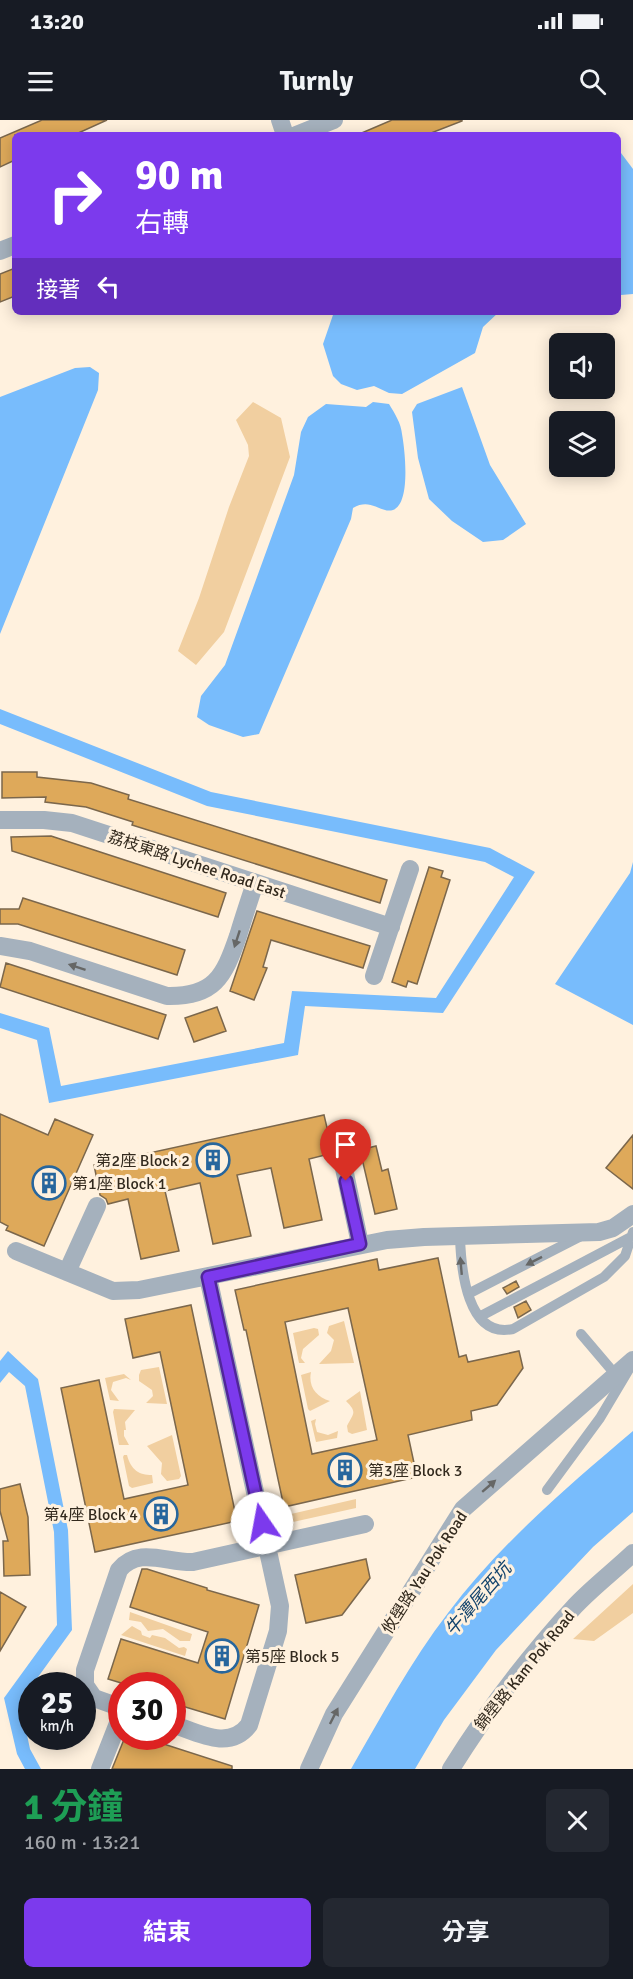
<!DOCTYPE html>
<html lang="zh-TW">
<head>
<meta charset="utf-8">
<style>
  body { margin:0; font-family:Signika,"Noto Sans TC",sans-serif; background:#242831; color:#f1f3f6; height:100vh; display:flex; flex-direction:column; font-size:22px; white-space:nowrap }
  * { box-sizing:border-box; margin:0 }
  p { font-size:20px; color:#9ea1a6 }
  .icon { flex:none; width:33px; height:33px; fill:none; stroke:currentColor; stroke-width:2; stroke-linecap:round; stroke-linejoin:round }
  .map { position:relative; height:1649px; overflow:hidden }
  .panel { display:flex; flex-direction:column; background:#171b24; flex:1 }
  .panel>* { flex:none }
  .guide { position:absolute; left:12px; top:12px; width:609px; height:183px; border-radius:9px; box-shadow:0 3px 15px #0003; background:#7c3aed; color:#fff; overflow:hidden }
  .fabs { position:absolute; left:549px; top:213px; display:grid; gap:12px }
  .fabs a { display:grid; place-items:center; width:66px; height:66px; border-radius:9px; background:#171b24; box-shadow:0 3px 15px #0003; font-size:30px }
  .speed { position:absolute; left:18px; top:1552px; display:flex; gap:12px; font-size:30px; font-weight:700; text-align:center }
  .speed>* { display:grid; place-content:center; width:78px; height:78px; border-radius:50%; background:#171b24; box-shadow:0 3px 15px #0003; line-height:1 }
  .speed small { font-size:15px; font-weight:400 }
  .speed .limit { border:9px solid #d22; background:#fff; color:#111 }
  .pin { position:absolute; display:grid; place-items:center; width:51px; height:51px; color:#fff; margin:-62px -26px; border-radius:50% 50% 50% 0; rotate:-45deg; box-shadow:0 0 6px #0007 }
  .pin .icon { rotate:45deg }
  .me { position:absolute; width:66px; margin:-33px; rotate:348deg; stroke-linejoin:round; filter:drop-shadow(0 0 4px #0008) }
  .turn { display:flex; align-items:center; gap:21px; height:126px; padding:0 24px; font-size:27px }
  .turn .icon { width:78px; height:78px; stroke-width:2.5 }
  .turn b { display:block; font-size:42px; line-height:51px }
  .then { display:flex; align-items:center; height:57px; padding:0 24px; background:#0003; gap:12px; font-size:22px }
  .round { display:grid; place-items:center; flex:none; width:63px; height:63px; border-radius:9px; background:#242831 }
  .headline { display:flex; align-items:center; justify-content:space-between; height:102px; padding:0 24px }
  h1 { font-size:36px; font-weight:700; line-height:45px; color:#1e9e55 }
  .primary-button { display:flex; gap:12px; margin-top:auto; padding:12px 24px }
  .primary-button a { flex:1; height:69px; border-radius:9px; background:#7c3aed; color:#fff; font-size:24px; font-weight:700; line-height:69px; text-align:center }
  .primary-button a+a { background:#242831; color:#f1f3f6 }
  .status { display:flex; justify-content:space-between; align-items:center; height:42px; padding:0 30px; background:#171b24; direction:ltr }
  .status svg { height:16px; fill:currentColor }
  header { display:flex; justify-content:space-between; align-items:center; height:78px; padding:0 24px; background:#171b24; font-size:27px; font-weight:700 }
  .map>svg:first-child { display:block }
  .green { fill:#f1cfa0 }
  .water { fill:#78bcfc }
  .building { fill:#dea95a; stroke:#7b674c; stroke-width:1.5; fill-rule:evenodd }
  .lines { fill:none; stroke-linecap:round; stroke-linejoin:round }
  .service { stroke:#a5b1bd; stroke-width:10 }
  .minor { stroke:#a5b1bd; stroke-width:18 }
  .tertiary { stroke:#a5b1bd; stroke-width:18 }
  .oneway { fill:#666766 }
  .route-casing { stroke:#51269a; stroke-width:15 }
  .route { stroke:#7c3aed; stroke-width:10 }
  .labels { text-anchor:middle; stroke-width:6; stroke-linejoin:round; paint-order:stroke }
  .street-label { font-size:16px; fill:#332a1e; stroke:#fff1de }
  .poi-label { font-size:16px; fill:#332a1e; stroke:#fff1de; text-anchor:start }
  .water-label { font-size:18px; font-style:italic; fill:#13446d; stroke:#fff1de }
</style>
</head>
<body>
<div class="status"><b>13:20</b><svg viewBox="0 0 49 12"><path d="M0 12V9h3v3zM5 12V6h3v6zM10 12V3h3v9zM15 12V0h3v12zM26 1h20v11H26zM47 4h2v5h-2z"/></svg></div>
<header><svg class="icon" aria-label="menu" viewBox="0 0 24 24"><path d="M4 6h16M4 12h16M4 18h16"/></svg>Turnly<svg class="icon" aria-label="search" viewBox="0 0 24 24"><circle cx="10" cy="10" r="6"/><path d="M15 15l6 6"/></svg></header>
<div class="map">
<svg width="633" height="1649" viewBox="0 0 633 1649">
  <rect width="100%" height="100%" fill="#fff1de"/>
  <path class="green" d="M253,282L281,298L290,337L224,512L196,545L178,531L199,478L229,387L249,336L248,325L236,300Z
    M344,1201L354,1243L319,1244L331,1231L334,1220L327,1213L329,1206Z
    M314,1208L318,1209L319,1215L303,1229L301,1238L305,1243H299L293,1213Z
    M159,1247L167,1284L146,1283L153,1276L152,1270L139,1261V1255L141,1250Z
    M311,1252C308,1266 316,1277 330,1281L310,1291L308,1289L301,1255Z
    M124,1254L131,1260L126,1258L113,1262L111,1270L119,1281L110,1280L105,1258Z
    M360,1271L367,1310L352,1314L348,1312L347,1306C353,1293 358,1293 346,1281Z
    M114,1289L135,1290L125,1302L126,1310H124V1316L129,1325H119L113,1292Z
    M316,1299L315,1304L317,1312L328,1315L338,1311L337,1318L316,1322L311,1301Z
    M172,1315L181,1356L179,1359L167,1361L161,1354L162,1343L147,1326Z
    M124,1335H127C131,1350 139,1355 152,1355L153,1363L132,1368L129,1366L123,1337Z
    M356,1379V1388L293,1402L285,1401L278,1397Z
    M633,1464V1493L594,1521L573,1519Z
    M130,1492L192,1514L190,1521H180L163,1509L148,1511L141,1502L129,1500Z
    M132,1506L141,1511L142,1515L150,1518L152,1515L165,1518L179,1528L184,1527L187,1529L185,1536L121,1515Z"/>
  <path class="water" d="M618,29L633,49V174L621,175L618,173Z
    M334,192H499L483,207L475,233L402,274L389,273L374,266L357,270L341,264L333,256L323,224Z
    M90,247L99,253L98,270L0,514V277L75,248Z
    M462,267L490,345L526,404L503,420L483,422L452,401L429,379L418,338L412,292L417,284Z
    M373,282L389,284C395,294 401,303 402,314C405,330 411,384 393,390C381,394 371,377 353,388L351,399L259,614L243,617L209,605L197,597L201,576L225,545L294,355L301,312L308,297L326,284L366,287Z
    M0,589L211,672L490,728L535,752L443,893L305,886L298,935L49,983L37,920L0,908V893L49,908L61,966L284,923L292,871L436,878L514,757L485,742L207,686L0,604Z
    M633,742V905L555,864L630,753Z
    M8,1231L38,1259L68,1410L72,1510L20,1582L30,1629L41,1649H25L17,1634L4,1578L57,1505L54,1412L25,1266L9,1252L0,1263V1241Z
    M633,1311V1392L593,1427L496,1530L444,1600L415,1649H351C381,1597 411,1541 448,1493C500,1424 567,1367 633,1311Z"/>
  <path class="building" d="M42,0H107L74,15H15V40L0,47V18Z
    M392,0H462V1L426,15H357Z
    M15,148V176L0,182V154Z
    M2,652H37V657L91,663L129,675L128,679L387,760L380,783L132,705L133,702L86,687L45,682L46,677L2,678Z
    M51,716L226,773L218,797L12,731L11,717Z
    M429,747L443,751L441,757L450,760L417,864L408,861L406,867L392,862Z
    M23,778L185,830L177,855L18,804H0V789H19Z
    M257,791L370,826L363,848L271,820L263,847L267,848L254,880L230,871Z
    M6,843L166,895L158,919L0,867Z
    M217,887L226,911L194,922L185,898Z
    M0,994L48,1015L55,999L93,1015L44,1126L6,1110L8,1106L0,1102Z
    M324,995L333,1033L309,1039L322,1100L284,1108L271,1048L237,1055L251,1116L213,1124L200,1063L165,1071L179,1131L141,1139L128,1079L108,1084L106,1079L100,1075L94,1045Z
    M633,1015V1069L606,1048Z
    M376,1026L382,1051L388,1049L397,1089L375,1094L360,1030Z
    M438,1138L459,1237L466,1235L468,1242L519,1231L523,1248L497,1285L471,1291L472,1300L408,1315L417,1357L284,1387L246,1210H244L235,1170L377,1139L379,1150ZM348,1188L377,1320L312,1334L285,1202Z
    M516,1161L519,1167L507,1174L503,1168Z
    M526,1181L531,1190L518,1198L514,1187Z
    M191,1185L237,1401L95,1432L61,1268L99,1260L124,1379L188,1365L160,1232L133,1238L125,1199Z
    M20,1364L28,1397L30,1455L4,1456L3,1421H8L0,1391V1369Z
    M366,1439L370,1458L342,1495L306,1503L295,1455Z
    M142,1449H147L207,1468V1470L259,1485L225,1599L172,1583V1566H131L108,1559L121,1519L198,1543L208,1512L130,1487Z
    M0,1472L26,1487L0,1531Z
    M125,1617H142L232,1646V1649H112Z"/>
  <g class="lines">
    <path class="service" d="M460,1117C461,1149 467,1219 513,1209L604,1157L625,1136L633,1112
      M468,1174L583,1115
      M479,1197L631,1117
      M581,1214L615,1254
      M547,1370L600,1298L628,1251"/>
    <path class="minor" d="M280,0L285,15
      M296,15L334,0
      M0,131L15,125
      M0,700H44L72,703L391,807
      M0,826L30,831L167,876C214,877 224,857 238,816C243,799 249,781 255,763
      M374,856L410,749
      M342,1039L360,1124
      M16,1131L113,1171L139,1170L387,1120L424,1117L599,1112L613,1108L633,1094
      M67,1152L97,1086
      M122,1588L94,1578L85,1565V1550L119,1450C138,1426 167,1443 193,1442L365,1404
      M172,1604C199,1613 229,1631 249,1605L278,1511L280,1486L208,1157
      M100,1649L122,1593
      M309,1649L334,1594L463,1389L633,1240"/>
    <path class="tertiary" d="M451,1649C487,1591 529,1536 575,1486C593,1467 614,1451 633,1433"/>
  </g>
  <defs><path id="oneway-solid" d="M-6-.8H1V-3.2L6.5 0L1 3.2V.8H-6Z" transform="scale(1.5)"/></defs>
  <g class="oneway">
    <use href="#oneway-solid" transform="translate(237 819) rotate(108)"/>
    <use href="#oneway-solid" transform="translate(77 847) rotate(-162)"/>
    <use href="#oneway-solid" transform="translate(534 1141) rotate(153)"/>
    <use href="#oneway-solid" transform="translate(461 1146) rotate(-95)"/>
    <use href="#oneway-solid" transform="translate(489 1366) rotate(-41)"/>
    <use href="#oneway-solid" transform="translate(334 1596) rotate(-63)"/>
  </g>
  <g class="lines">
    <g class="route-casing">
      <path id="route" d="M262,1403L208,1157L360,1124L346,1061"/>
    </g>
    <use href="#route" class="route"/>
  </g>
  <defs>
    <g id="building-ring" transform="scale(1.725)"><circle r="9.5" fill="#fff1de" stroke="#27669d" stroke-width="1.5"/><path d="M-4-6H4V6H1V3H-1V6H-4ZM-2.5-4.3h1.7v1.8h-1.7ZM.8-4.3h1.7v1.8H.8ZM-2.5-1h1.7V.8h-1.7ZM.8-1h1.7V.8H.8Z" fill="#27669d"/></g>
  </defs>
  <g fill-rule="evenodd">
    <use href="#building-ring" x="213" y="1040"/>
    <use href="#building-ring" x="49" y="1063"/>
    <use href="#building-ring" x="345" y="1350"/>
    <use href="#building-ring" x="161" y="1394"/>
    <use href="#building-ring" x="222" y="1536"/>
  </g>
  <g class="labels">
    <g class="street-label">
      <text transform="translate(197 744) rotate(18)" y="6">荔枝東路 Lychee Road East</text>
      <text transform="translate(424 1452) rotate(-57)" y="6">攸壆路 Yau Pok Road</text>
      <text transform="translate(524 1550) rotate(-51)" y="6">錦壆路 Kam Pok Road</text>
    </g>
    <g class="poi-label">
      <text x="190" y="1046" text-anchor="end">第2座 Block 2</text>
      <text x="72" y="1069">第1座 Block 1</text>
      <text x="368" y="1356">第3座 Block 3</text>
      <text x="138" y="1400" text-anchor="end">第4座 Block 4</text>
      <text x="245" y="1542">第5座 Block 5</text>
    </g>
    <g class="water-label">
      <text transform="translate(478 1479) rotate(-49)" y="6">牛潭尾西坑</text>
    </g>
  </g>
</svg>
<div class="fabs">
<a><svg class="icon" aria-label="sound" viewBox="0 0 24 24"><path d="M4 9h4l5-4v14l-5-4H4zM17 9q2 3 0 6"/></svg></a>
<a><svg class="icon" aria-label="layers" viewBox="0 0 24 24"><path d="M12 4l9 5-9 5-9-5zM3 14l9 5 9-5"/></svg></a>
</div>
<div class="speed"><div>25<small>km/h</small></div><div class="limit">30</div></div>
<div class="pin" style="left:346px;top:1061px;background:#d93025"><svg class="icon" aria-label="arrive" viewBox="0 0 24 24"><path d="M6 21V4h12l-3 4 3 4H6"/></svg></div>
<svg class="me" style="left:262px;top:1403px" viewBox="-20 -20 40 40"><circle r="19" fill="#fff"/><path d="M0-13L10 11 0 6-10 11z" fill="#7c3aed"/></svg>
<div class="guide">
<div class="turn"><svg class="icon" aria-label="right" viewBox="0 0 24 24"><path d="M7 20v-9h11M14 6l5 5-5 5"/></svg><div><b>90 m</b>右轉</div></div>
<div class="then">接著<svg class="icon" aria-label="left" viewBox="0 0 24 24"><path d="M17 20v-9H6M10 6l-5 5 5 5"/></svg></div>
</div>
</div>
<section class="panel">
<div class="headline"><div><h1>1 分鐘</h1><p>160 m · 13:21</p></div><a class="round"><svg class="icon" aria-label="close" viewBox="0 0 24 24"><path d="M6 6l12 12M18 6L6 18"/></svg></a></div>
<div class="primary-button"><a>結束</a><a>分享</a></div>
</section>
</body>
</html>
